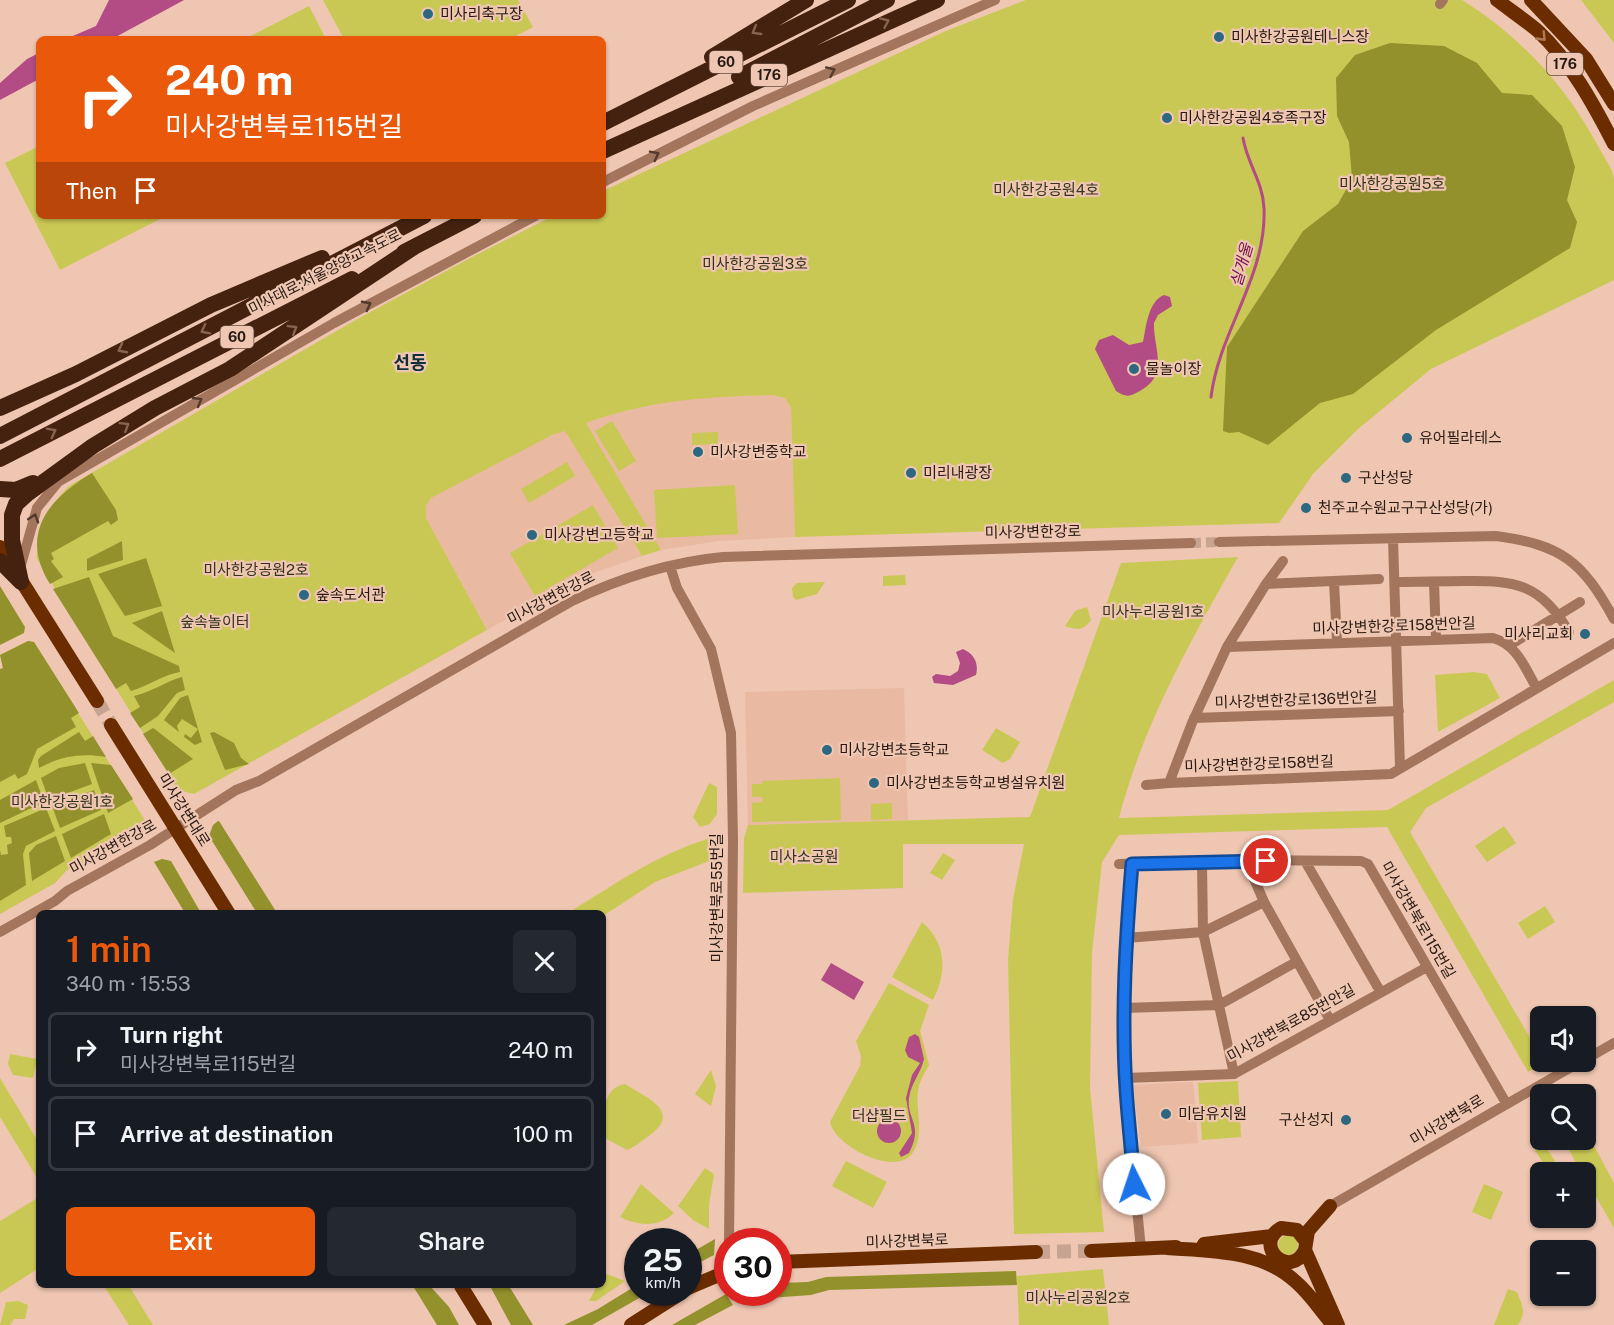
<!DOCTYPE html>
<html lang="en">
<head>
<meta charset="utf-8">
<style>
  body { margin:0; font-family:"Public Sans","Noto Sans KR",sans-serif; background:#242831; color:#f1f3f6; height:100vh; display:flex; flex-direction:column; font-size:22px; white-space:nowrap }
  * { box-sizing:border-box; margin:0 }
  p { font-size:20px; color:#9ea1a6 }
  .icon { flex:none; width:33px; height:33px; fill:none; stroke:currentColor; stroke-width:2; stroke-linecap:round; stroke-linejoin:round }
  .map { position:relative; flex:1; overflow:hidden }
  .sheet { position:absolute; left:36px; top:910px; width:570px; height:378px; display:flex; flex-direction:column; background:#171b24; border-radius:9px; box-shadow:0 2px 4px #0004 }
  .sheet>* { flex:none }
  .top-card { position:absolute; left:36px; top:36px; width:570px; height:183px; border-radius:9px; box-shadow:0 2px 4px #0004; background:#ea580c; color:#fff; overflow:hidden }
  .buttons { position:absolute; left:1530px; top:1006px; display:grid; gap:12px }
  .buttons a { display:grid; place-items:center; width:66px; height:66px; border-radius:9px; background:#171b24; box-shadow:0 2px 4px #0004; font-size:30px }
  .speed { position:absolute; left:624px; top:1228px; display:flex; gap:12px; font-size:30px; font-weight:700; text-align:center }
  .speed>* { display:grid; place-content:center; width:78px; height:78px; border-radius:50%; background:#171b24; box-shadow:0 2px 4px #0004; line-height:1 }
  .speed small { font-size:15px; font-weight:400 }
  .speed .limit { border:9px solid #d22; background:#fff; color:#111 }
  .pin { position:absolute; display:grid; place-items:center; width:51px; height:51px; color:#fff; margin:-26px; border:3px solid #fff; border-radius:50%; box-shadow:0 2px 6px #0007 }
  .me { position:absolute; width:66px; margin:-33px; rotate:356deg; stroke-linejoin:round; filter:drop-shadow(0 0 4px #0008) }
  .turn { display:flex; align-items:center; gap:21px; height:126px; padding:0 30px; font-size:27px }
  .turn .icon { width:78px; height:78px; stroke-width:2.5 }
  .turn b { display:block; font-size:42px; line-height:51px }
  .then { display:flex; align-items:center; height:57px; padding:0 30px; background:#0003; gap:12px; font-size:22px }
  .round { display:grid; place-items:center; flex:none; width:63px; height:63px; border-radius:9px; background:#242831 }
  .overview { display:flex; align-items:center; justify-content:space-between; height:102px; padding:0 30px }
  h1 { font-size:36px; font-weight:600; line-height:45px; color:#ea580c }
  .primary-button { display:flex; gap:12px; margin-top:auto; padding:12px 30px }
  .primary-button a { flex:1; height:69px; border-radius:9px; background:#ea580c; color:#fff; font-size:24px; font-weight:600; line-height:69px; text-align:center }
  .primary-button a+a { background:#242831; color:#f1f3f6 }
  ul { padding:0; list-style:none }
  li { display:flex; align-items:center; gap:18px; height:75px; margin:0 12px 9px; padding:0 18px; border:3px solid #363941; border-radius:9px }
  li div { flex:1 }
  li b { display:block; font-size:22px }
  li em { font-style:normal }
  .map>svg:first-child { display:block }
  .built { fill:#e9b9a1 }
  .green { fill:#cac854 }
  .forest { fill:#93912c }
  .water { fill:#b34b85 }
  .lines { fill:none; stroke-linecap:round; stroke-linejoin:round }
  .stream { stroke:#b34b85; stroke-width:3 }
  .minor-tunnel { stroke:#c7a491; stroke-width:10; stroke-dasharray:10 5; stroke-linecap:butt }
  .major-tunnel { stroke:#c7a491; stroke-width:14; stroke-dasharray:14 7; stroke-linecap:butt }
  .minor { stroke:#a3755d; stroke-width:10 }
  .major { stroke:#6b2d00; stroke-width:14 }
  .highway { stroke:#44220f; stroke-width:16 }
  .oneway { stroke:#886450 }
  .oneway2 { stroke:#ad7a58 }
  .oneway3 { stroke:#533a2c }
  .route-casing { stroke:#114b97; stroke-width:15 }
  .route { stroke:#1a73e8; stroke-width:10 }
  .poi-dot { fill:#2d6880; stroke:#efc6b1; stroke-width:2 }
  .labels { text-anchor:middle; stroke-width:4.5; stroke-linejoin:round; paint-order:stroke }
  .shield { fill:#efc6b1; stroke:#644e42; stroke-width:1.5 }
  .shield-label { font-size:14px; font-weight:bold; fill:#281a12 }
  .poi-label { font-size:15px; fill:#281a12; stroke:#efc6b1; text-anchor:start }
  .park-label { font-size:15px; fill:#33331d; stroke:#efc6b1 }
  .street-label { font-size:15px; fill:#281a12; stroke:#efc6b1 }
  .water-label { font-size:16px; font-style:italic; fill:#74114f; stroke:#efc6b1 }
  .quarter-label { font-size:18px; font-weight:bold; fill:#122e3a; stroke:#efc6b1 }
</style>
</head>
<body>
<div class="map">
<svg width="1614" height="1325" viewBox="0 0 1614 1325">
  <rect width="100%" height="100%" fill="#efc6b1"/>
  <path class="built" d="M772,395L785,398L791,408L795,537L719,541L661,550L586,423L618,412L687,398Z
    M565,430L642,556L585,576L487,630L426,518V506L431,498L531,444Z
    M904,688L908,820L748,825L745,692Z
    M1193,1082L1198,1143L1141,1147L1133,1085Z"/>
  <path class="green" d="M323,0H518L533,27L510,39H344Z
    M1026,0H1462C1520,36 1566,86 1598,146C1603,156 1613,168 1614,179C1614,212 1614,247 1614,280L1431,369L1358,429L1313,474L1279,523L795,537L791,408L785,398L772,395C706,397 649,400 586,423L661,550L642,556L565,431L552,435L431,498L426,506V518L487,630L194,794L178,790L37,559C36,530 49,506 69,486L352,322L472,257L553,216H603V191L948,30Z
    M1581,0H1614V43Z
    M309,6L326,39H245Z
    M39,146V216H166L60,270L5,163Z
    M612,421L636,461L619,471L595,431Z
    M718,432V444L692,445V433Z
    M567,462L575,476L529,503L521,489Z
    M735,485L738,534L657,538L654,490Z
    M593,505L618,548L535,596L510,553Z
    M1238,557C1191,640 1143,725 1119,818L1388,810L1614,680V702L1426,808L1410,832L1540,1055V1062L1545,1063L1528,1072L1387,827L1119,835L1102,862L1092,953L1090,1088L1104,1232L1014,1234L1008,959L1013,899L1024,844H903V888L743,893L744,838L748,825L1030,817L1121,563Z
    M905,575L906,585L883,586V576Z
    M825,582L817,594L796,600L793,597L792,588L797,583Z
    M1087,607L1091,620C1084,631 1076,630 1065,626L1075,611Z
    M28,641L34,642L146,822L145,829L140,834L99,857L67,870L55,883L0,914V669L3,668L0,655Z
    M1474,672L1487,674L1500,698L1438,732L1435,675Z
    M996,728L1020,742L1010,759L1003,763L982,750Z
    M840,778L841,820L752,822V803L762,802V797H752V784H762V781Z
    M709,783L717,787V814L710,824L700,827L693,817Z
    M892,803V819L871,820V804Z
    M1504,826L1516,843L1487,862L1475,846Z
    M722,835V856L655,882L603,916V914L568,913C617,883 664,849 722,835Z
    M943,853L955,860L942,880L930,873Z
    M1545,906L1555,922L1528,939L1518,923Z
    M922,922C947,943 947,973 933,1000L892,977Z
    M889,983L929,1005L920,1031L929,1065C925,1073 919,1081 918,1091C915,1111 926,1136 911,1155C892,1176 834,1145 830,1122L860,1066L861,1056L856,1041Z
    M10,1054L37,1059L33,1078L13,1075L8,1064Z
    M711,1070L716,1086L711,1106L695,1094Z
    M0,1078L39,1143V1181L0,1117Z
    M1238,1081L1241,1137L1202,1140L1198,1083Z
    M625,1084C645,1097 683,1111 650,1135C643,1140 635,1147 627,1150L603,1137C603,1118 601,1088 625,1084Z
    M1586,1131L1614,1183V1228L1586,1179V1173H1582L1563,1140H1586Z
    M1540,1139L1555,1161L1545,1166L1531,1144Z
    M846,1161L887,1182L873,1208L832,1186Z
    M705,1168L714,1174L709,1205V1229L693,1220L678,1206Z
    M641,1184L674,1213C658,1228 638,1226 620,1217Z
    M1484,1184L1503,1192L1491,1220L1472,1212Z
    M39,1197V1268L0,1293V1221Z
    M1278 1245a10 10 0 1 1 20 0a10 10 0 1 1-20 0Z
    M1103,1269L1109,1325H1019L1017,1276Z
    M604,1273L625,1281L596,1301H589L597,1286H603Z
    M104,1286H129L153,1325H129Z
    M1508,1289L1517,1292C1522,1305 1527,1312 1518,1325H1494Z
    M18,1301L28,1305L25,1319H14L10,1325H0L6,1302Z"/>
  <path class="forest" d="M1390,43L1444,46L1477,63L1502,93L1532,95L1562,126L1575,167L1567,200L1577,222L1570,248L1436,330L1353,394L1320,403L1268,445L1239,432L1229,433L1223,431L1227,347L1303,231L1338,204L1352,179L1349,142L1337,116L1336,78L1355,55Z
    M92,473L116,510L118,520L111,525L108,521L51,553L54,559L51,561L63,577L50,584C19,534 48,499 92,473Z
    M122,541L123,560L87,571V559Z
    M146,558L162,606L125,616L98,574Z
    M89,577L113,636L179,666L180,672C162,675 149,686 131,691L126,683L116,689L53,589Z
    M0,586L25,627L24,633L0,645Z
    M162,611L175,653L132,623Z
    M28,641L34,642L79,713L71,718L76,727L37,749L27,774L18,779L15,774L0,782V669L3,668L0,655Z
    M182,677L185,690L177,693L158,716L140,728L130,713L140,707L134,696C152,692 164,682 182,677Z
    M188,695L202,742L195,745L184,737L185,734L191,738L198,729L182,719L177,726L179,732L164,720L180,698Z
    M153,728L156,730L193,759L169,774L143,734Z
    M79,732L85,741L93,736L106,757C81,753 62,756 39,768L38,760L41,756Z
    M214,732L234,743L241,758L249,764L225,770L210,733Z
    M85,763L92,784L49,800L41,778L59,768Z
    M91,763L111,765L133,799L108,813Z
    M36,780L44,802L0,823V800Z
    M94,790L101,810L60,828L52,806Z
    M46,808L55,831L26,846L23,854L26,885L0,901V850L1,855L8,854L7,845L12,843L11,837H6L4,826Z
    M104,814L111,834L71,858L62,834Z
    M218,821H219L277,913H257L209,836L213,825Z
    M56,836L65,861L32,881L29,853L36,845Z
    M162,859L171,861L201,913H185L154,862Z
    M715,1239L714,1255L689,1268V1254Z
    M1016,1271L1017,1285L829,1290L811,1295L755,1299L753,1293H778L779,1283L808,1282L826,1277Z
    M637,1285L638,1293H648L592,1325H564L598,1309Z
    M413,1286H430L449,1307L459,1325H437Z
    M490,1286H509L533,1325H511Z
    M726,1294L733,1305L695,1325H672Z"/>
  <path class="water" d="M109,0H184L112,39H66L96,26Z
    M39,53V79L0,100V83L27,59Z
    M1164,295L1170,297L1172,306L1158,315L1154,323C1153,349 1171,375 1138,392C1129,397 1125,397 1116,391L1095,349L1099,340L1113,335L1129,345L1143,342C1146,328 1148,301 1164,295Z
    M963,649C974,654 979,663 976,675L953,685L934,683L932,677L936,674L950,676L958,671L960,663L956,652Z
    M831,963L864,982L854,1000L821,980Z
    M915,1034L919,1037L924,1059C921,1073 911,1083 909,1098C906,1119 924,1124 909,1153L901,1157L899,1153L912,1133L906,1098L912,1075L920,1063L908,1057L905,1050L909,1037Z
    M877 1131a12 12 0 1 1 24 0a12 12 0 1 1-24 0Z"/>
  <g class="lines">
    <path class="stream" d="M1211,397C1219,331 1267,276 1264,208C1263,182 1247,163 1243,138"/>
    <path class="minor-tunnel" d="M1191,543L1219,542"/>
    <path class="major-tunnel" d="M97,701L111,725
      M1036,1252L1091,1251"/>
    <path class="minor" d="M1440,4L1443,0
      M603,182L753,106L995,0
      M1393,539L1400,768
      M1219,542L1496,536C1562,545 1582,561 1614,619
      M21,565L37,508L58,482L334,323L535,216
      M670,566L677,588L711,649L731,733L733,840L729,1242
      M1379,579L1266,584L1227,647L1192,723L1169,783L1391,774L1614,643
      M1334,581L1337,642
      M1395,582C1418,582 1441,581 1465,581C1516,580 1542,585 1569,632
      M1434,582L1436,639
      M1266,584L1283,561
      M1510,645L1580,602
      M1227,647L1493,638C1517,645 1524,666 1536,687
      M1194,718L1399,711
      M1146,785L1169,783
      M1246,860L1264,902L1330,1020
      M1305,861L1380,991
      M1202,862L1203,932L1234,1074
      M1119,864L1246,860L1361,861L1368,864L1506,1103
      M1132,864L1126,938L1125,1087L1141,1249
      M0,932L55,901L67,891L150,845L236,790L259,781L572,601C620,578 670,562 723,557L1191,543
      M1126,938L1203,932L1264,902
      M1124,1008L1219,1005L1296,962
      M1586,1059L1614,1043
      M1125,1078L1234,1074L1427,967
      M1330,1206L1580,1062"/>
    <path class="major" d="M1497,0C1510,10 1525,20 1538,31C1570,61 1594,105 1614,144
      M1531,0L1586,59L1614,104
      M0,547L97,701
      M111,725L229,914
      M1330,1206L1308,1231L1305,1250L1338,1325
      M1304,1239L1297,1230L1281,1228C1252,1245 1290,1281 1305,1250
      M1204,1244L1272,1236
      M1167,1248C1211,1251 1262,1250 1296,1282C1310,1294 1321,1311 1333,1325
      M1091,1251L1176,1247
      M778,1262L1036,1252
      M461,1286L485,1325
      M688,1288L728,1271
      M631,1325L681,1293"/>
    <path class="highway" d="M712,57L806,0
      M739,77L887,0
      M603,123L848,0
      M603,151L937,0
      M404,252L474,216
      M0,408L76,374L211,305L322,258
      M0,436L424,216
      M0,459L352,279
      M0,489L16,490L33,483
      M0,561L20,581
      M21,582L12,540V515L16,504L27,494L93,446L155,408L230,369L414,247"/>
  </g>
  <defs><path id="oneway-chevron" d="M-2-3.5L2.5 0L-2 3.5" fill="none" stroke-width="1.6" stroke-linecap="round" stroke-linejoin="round" transform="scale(1.5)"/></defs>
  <g class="oneway">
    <use href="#oneway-chevron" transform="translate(885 22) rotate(-24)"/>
    <use href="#oneway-chevron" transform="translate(756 31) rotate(149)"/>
    <use href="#oneway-chevron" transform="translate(293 329) rotate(-32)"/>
    <use href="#oneway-chevron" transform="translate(205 330) rotate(153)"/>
    <use href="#oneway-chevron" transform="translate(122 349) rotate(152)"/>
    <use href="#oneway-chevron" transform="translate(125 426) rotate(-32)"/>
    <use href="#oneway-chevron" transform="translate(52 432) rotate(-27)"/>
  </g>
  <use class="oneway2" href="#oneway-chevron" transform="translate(1542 37) rotate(46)"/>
  <g class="oneway3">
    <use href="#oneway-chevron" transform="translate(831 71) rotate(-24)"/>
    <use href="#oneway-chevron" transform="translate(655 155) rotate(-27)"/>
    <use href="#oneway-chevron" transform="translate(367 305) rotate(-28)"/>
    <use href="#oneway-chevron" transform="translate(198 401) rotate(-30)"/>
    <use href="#oneway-chevron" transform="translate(34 518) rotate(-72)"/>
  </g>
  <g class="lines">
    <g class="route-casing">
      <path id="route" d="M1134,1184C1132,1152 1128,1120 1126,1088C1121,1013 1126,938 1132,864L1266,861"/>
    </g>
    <use href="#route" class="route"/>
  </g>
  <g class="poi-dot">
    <circle cx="428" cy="14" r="6"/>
    <circle cx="1219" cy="37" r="6"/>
    <circle cx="1167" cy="118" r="6"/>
    <circle cx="1134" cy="369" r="6"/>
    <circle cx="1407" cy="438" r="6"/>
    <circle cx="698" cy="452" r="6"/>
    <circle cx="911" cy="473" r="6"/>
    <circle cx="1346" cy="478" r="6"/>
    <circle cx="1306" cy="508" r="6"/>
    <circle cx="532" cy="535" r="6"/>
    <circle cx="304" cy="595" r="6"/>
    <circle cx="1585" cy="634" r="6"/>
    <circle cx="827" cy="750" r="6"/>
    <circle cx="874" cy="783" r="6"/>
    <circle cx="1166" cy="1114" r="6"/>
    <circle cx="1346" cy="1120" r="6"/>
  </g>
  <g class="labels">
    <g class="shield">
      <rect x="709.5" y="51" width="33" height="22" rx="4.5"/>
      <rect x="1547" y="53" width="36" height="22" rx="4.5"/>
      <rect x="751" y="64" width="36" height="22" rx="4.5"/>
      <rect x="220.5" y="326" width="33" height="22" rx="4.5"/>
    </g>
    <g class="shield-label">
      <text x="726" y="67">60</text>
      <text x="1565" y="69">176</text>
      <text x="769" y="80">176</text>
      <text x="237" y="342">60</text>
    </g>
    <g class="poi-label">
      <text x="440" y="19">미사리축구장</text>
      <text x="1231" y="42">미사한강공원테니스장</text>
      <text x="1179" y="123">미사한강공원4호족구장</text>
      <text x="1146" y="374">물놀이장</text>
      <text x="1419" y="443">유어필라테스</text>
      <text x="710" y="457">미사강변중학교</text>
      <text x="923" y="478">미리내광장</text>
      <text x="1358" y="483">구산성당</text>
      <text x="1318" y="513">천주교수원교구구산성당(가)</text>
      <text x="544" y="540">미사강변고등학교</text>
      <text x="316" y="600">숲속도서관</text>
      <text x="1573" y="639" text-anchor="end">미사리교회</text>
      <text x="839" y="755">미사강변초등학교</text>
      <text x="886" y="788">미사강변초등학교병설유치원</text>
      <text x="1178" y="1119">미담유치원</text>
      <text x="1334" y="1125" text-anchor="end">구산성지</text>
    </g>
    <g class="park-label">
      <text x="1392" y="189">미사한강공원5호</text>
      <text x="1046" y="195">미사한강공원4호</text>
      <text x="755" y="269">미사한강공원3호</text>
      <text x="256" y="575">미사한강공원2호</text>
      <text x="1153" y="617">미사누리공원1호</text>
      <text x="215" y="627">숲속놀이터</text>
      <text x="62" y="807">미사한강공원1호</text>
      <text x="804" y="862">미사소공원</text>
      <text x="879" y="1121">더샵필드</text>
      <text x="1078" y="1303">미사누리공원2호</text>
    </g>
    <g class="street-label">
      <text transform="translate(325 272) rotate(-27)" y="5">미사대로;서울양양고속도로</text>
      <text transform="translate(1033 532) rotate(-1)" y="5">미사강변한강로</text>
      <text transform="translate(551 598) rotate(-28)" y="5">미사강변한강로</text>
      <text transform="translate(1394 626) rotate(-2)" y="5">미사강변한강로158번안길</text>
      <text transform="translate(1296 700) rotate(-2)" y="5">미사강변한강로136번안길</text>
      <text transform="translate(1259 764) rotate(-2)" y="5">미사강변한강로158번길</text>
      <text transform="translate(184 810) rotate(58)" y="5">미사강변대로</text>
      <text transform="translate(113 847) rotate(-29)" y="5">미사강변한강로</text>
      <text transform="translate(717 898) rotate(-90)" y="5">미사강변북로55번길</text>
      <text transform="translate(1418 920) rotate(60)" y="5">미사강변북로115번길</text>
      <text transform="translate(1291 1023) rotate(-29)" y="5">미사강변북로85번안길</text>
      <text transform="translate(1447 1120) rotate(-31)" y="5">미사강변북로</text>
      <text transform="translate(907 1241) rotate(-2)" y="5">미사강변북로</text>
    </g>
    <g class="water-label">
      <text transform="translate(1241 265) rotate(-74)" y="6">실개울</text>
    </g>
    <g class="quarter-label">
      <text x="410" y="369">선동</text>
    </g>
  </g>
</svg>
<div class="buttons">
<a><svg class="icon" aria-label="sound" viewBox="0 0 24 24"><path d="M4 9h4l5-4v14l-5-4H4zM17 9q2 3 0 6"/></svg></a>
<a><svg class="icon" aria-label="search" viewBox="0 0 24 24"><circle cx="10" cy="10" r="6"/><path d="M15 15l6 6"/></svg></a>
<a>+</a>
<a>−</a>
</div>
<div class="speed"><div>25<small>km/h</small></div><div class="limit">30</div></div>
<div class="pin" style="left:1266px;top:861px;background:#d93025"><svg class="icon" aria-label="arrive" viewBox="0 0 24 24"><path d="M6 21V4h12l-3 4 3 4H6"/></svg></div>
<svg class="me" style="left:1134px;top:1184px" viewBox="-20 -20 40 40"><circle r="19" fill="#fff"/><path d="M0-13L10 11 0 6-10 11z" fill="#1a73e8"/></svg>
<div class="top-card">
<div class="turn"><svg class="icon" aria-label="right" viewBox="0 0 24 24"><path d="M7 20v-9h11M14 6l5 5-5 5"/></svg><div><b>240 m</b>미사강변북로115번길</div></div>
<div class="then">Then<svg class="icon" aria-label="arrive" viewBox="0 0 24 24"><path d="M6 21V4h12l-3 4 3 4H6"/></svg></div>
</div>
<section class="sheet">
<div class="overview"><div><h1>1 min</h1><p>340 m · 15:53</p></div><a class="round"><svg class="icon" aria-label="close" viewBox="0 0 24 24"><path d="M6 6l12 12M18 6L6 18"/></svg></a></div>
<ul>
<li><svg class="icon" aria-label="right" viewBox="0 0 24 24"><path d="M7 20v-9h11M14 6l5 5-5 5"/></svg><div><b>Turn right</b><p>미사강변북로115번길</p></div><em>240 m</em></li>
<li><svg class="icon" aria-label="arrive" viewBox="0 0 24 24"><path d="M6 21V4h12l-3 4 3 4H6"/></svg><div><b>Arrive at destination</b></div><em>100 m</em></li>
</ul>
<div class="primary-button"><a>Exit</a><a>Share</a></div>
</section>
</div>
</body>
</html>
